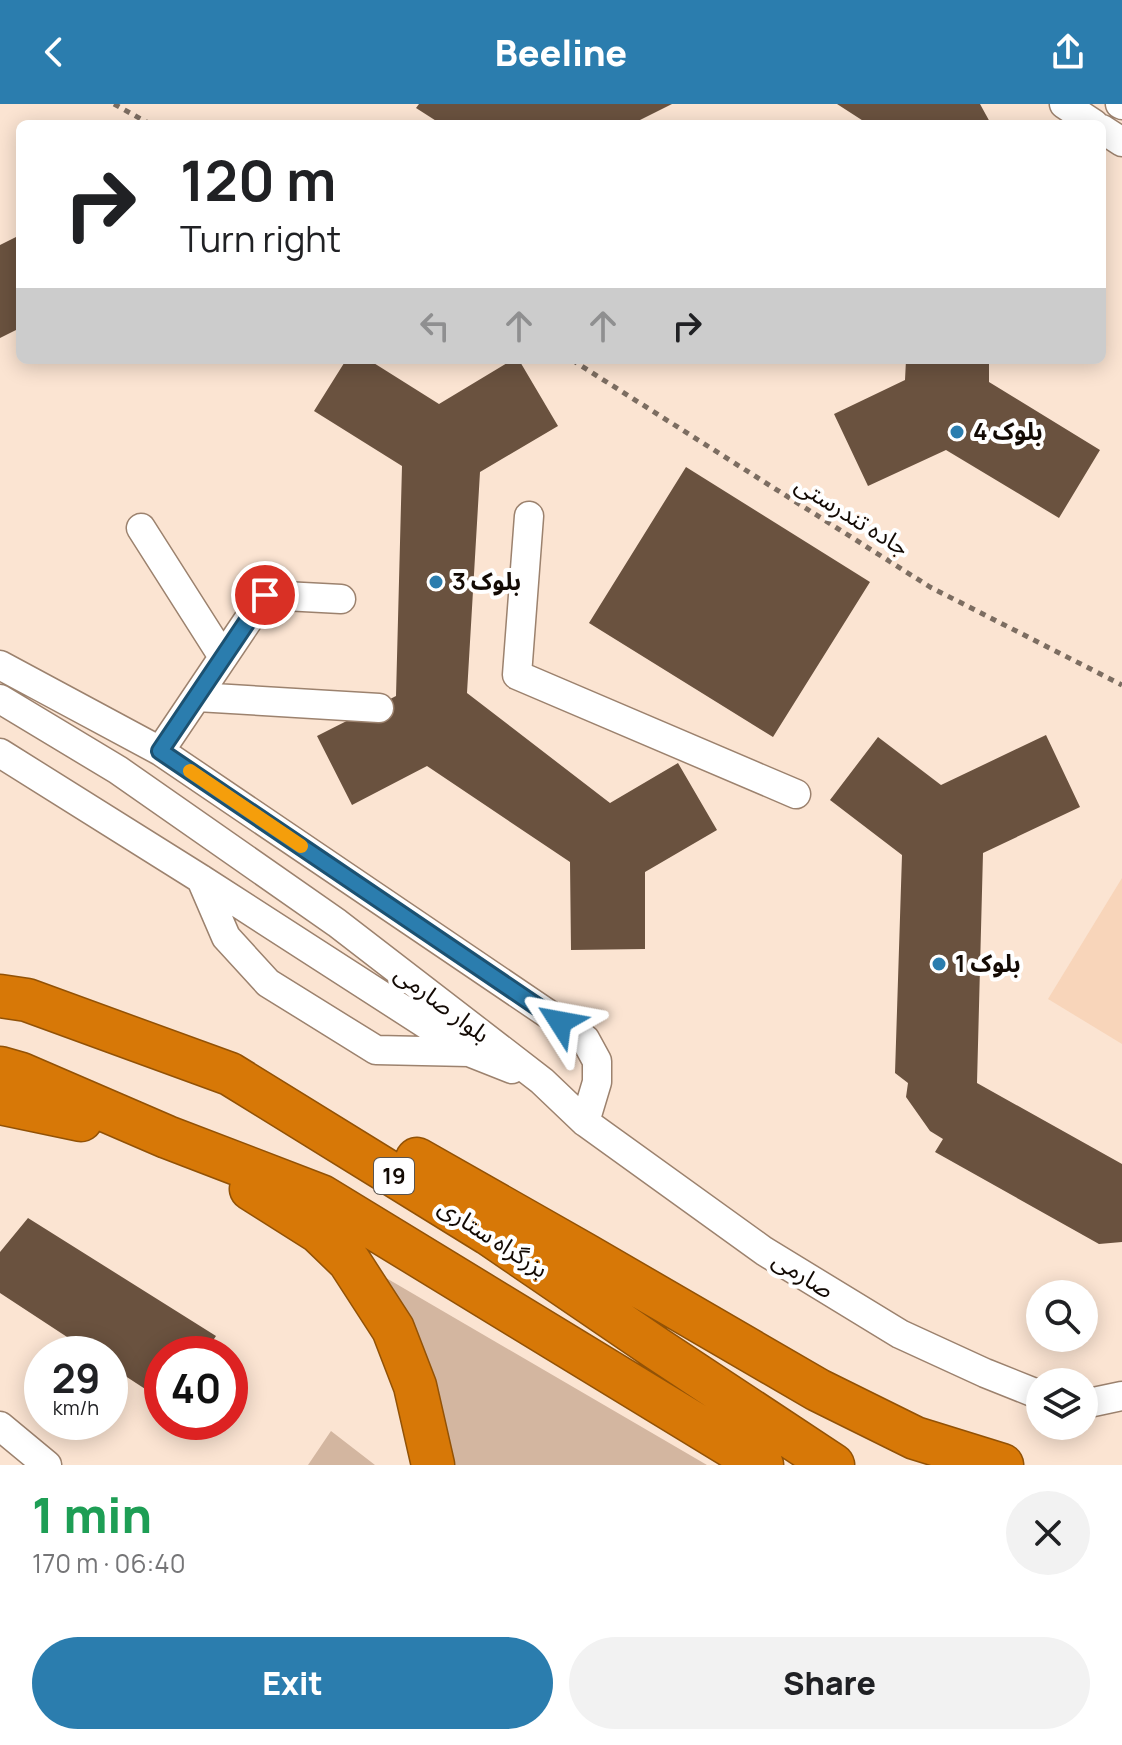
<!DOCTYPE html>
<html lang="en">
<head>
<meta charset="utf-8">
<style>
  body { margin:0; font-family:Manrope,"Noto Sans Arabic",sans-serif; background:#f2f2f2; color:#202124; height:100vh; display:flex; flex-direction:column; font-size:30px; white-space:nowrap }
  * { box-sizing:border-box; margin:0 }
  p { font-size:26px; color:#757577 }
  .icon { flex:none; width:44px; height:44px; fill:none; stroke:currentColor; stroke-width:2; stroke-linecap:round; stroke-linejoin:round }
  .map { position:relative; height:1361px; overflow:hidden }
  .drawer { display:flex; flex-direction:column; background:#fff; flex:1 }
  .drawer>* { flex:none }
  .top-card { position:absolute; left:16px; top:16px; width:1090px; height:244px; border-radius:12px; box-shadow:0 4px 20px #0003; background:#fff; color:#202124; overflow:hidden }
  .fabs { position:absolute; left:1026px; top:1176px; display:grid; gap:16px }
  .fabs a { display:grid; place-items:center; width:72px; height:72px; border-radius:50%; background:#fff; box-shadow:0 4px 20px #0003; font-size:40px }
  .speed { position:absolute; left:24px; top:1232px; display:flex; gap:16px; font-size:40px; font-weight:700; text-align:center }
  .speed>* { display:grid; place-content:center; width:104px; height:104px; border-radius:50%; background:#fff; box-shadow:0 4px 20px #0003; line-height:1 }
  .speed small { font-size:20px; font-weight:400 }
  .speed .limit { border:12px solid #d22; background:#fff; color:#111 }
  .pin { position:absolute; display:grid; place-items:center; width:68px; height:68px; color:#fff; margin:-34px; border:4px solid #fff; border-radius:50%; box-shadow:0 2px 8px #0007 }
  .me { position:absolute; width:88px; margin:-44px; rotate:304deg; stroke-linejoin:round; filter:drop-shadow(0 0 6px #0008) }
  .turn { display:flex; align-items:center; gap:28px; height:168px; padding:0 32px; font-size:36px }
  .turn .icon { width:104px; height:104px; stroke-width:2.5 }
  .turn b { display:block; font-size:56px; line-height:68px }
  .lanes { display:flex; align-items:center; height:76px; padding:0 32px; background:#0003; justify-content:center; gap:40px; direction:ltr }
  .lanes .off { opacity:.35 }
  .round { display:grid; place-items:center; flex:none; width:84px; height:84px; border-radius:42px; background:#f2f2f2 }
  .summary { display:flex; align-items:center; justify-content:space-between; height:136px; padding:0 32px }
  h1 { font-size:48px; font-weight:800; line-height:60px; color:#1e9e55 }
  .cta { display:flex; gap:16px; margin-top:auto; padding:16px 32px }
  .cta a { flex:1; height:92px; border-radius:48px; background:#2b7dae; color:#fff; font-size:32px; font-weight:800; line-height:92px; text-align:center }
  .cta a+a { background:#f2f2f2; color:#202124 }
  header { display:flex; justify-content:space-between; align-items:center; height:104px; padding:0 32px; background:#2b7dae; color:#fff; font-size:36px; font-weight:800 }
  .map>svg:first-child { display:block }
  .built { fill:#f8d5ba }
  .green { fill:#d3b6a0 }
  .building { fill:#6a523f }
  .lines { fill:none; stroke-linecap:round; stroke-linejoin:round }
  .minor-casing { stroke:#9c826e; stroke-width:31 }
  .highway-casing { stroke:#925206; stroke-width:45 }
  .path { stroke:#7c6d61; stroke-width:5; stroke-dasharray:6 6; stroke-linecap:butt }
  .minor { stroke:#fff; stroke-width:28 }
  .highway { stroke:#d77807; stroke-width:42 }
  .route-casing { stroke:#1c5171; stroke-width:20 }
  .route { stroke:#2b7dae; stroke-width:14 }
  .slow { stroke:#f59e0b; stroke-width:14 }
  .poi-dot { fill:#2b7dae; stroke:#fff; stroke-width:3 }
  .labels { text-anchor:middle; stroke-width:8; stroke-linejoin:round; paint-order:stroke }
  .shield { fill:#fff; stroke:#5a544f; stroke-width:2 }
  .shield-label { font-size:22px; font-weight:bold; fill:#130a04 }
  .poi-label { font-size:24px; font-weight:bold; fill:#130a04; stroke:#fff; text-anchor:start }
  .street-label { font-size:24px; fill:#130a04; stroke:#fff }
</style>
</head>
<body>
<header><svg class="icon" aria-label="back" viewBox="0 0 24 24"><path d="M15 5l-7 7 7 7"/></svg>Beeline<svg class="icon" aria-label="share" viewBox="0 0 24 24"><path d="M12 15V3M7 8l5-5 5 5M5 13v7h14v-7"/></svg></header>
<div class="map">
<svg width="1122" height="1361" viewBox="0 0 1122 1361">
  <rect width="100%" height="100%" fill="#fbe4d2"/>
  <path class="built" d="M1122,774V940L1048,895Z"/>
  <path class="green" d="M369,1164L707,1361H443Z
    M331,1327L375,1361H308Z"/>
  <path class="building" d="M419,0H672L632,20H441L416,4Z
    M837,0H980L991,20H868Z
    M20,131V224L0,234V141Z
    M346,256H369L439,300L512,256H519L558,322L480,368L467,589L610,699L678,659L717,726L645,768V845L571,846L570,758L427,662L352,701L317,632L396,592L402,362L314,307Z
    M906,256H989V278L1100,346L1059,414L946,346L868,382L834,310L905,276Z
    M686,363L870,478L773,633L589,519Z
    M1046,631L1080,703L983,749L977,979L1122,1060V1138L1099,1140L935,1048L943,1035L930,1027L906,993L908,979L895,969L902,751L830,696L878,633L941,681Z
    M28,1114L216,1232L204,1250H162V1296L110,1262V1250H93L0,1189V1148Z"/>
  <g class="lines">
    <g class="minor-casing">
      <path id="minor" d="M1064,0L1094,20
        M1120,0L1122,1
        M1102,25L1122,38
        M529,412L517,571L796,690
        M141,424L223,553
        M0,561L160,647L585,935L597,957V978L585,1018
        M197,593L379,604
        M0,595L118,666L337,819L542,977L585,1018L764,1147L900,1230L985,1269L1040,1291
        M160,647L265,491L341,495
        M0,649L201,775L469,948L512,965
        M201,775L226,833L268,879L376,946L469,948
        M1084,1300L1122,1292
        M0,1322L47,1361"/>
    </g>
    <g class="highway-casing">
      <path id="highway" d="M0,892L27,896L230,970L489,1130L656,1244L833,1361
        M0,964L21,970L167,1033L321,1092L762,1361
        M0,999L81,1016
        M417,1055L584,1150L818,1286L915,1334L1002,1361
        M251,1085L319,1128L349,1157L393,1225L415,1282L433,1361"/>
    </g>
    <path class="path" d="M114,0L150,20
      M572,256L930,483L1122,581"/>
    <use href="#minor" class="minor"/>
    <use href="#highway" class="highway"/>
  </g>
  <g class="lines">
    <g class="route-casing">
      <path id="route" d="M265,491L160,647L560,918"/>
    </g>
    <use href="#route" class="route"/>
    <path class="slow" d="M190,667L301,742"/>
  </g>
  <g class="poi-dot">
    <circle cx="957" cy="328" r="8"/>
    <circle cx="436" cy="478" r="8"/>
    <circle cx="939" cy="860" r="8"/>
  </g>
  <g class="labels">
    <rect class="shield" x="374" y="1054" width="40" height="36" rx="6"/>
    <g class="shield-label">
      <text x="394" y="1080">19</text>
    </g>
    <g class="poi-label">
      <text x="973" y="336">بلوک 4</text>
      <text x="452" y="486">بلوک 3</text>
      <text x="955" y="868">بلوک 1</text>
    </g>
    <g class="street-label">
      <text transform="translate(852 412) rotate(32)" y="8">جاده تندرستی</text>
      <text transform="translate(442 900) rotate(37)" y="8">بلوار صارمی</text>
      <text transform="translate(493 1134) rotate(33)" y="8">بزرگراه ستاری</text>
      <text transform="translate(803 1171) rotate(32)" y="8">صارمی</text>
    </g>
  </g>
</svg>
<div class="fabs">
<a><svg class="icon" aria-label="search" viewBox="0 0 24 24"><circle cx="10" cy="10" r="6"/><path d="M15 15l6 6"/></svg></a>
<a><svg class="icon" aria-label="layers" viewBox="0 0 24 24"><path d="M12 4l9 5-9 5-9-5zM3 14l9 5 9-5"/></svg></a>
</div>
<div class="speed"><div>29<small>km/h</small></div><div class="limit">40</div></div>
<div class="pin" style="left:265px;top:491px;background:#d93025"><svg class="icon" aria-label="arrive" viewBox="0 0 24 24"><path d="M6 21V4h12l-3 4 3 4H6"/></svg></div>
<svg class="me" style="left:560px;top:918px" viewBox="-20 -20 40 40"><path d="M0-17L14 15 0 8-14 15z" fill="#2b7dae" stroke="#fff" stroke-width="4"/></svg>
<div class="top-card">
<div class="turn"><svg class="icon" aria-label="right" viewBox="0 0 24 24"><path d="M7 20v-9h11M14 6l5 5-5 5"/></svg><div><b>120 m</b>Turn right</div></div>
<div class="lanes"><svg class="icon off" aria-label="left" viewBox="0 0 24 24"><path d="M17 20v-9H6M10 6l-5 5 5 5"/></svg><svg class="icon off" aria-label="ahead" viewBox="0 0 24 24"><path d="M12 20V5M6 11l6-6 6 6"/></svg><svg class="icon off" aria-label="ahead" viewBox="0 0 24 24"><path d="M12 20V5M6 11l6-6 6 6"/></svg><svg class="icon" aria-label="right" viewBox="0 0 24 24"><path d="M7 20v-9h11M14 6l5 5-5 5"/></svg></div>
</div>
</div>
<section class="drawer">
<div class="summary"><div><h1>1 min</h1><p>170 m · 06:40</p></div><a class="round"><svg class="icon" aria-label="close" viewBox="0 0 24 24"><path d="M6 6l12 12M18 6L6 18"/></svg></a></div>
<div class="cta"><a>Exit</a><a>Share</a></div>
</section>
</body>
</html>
